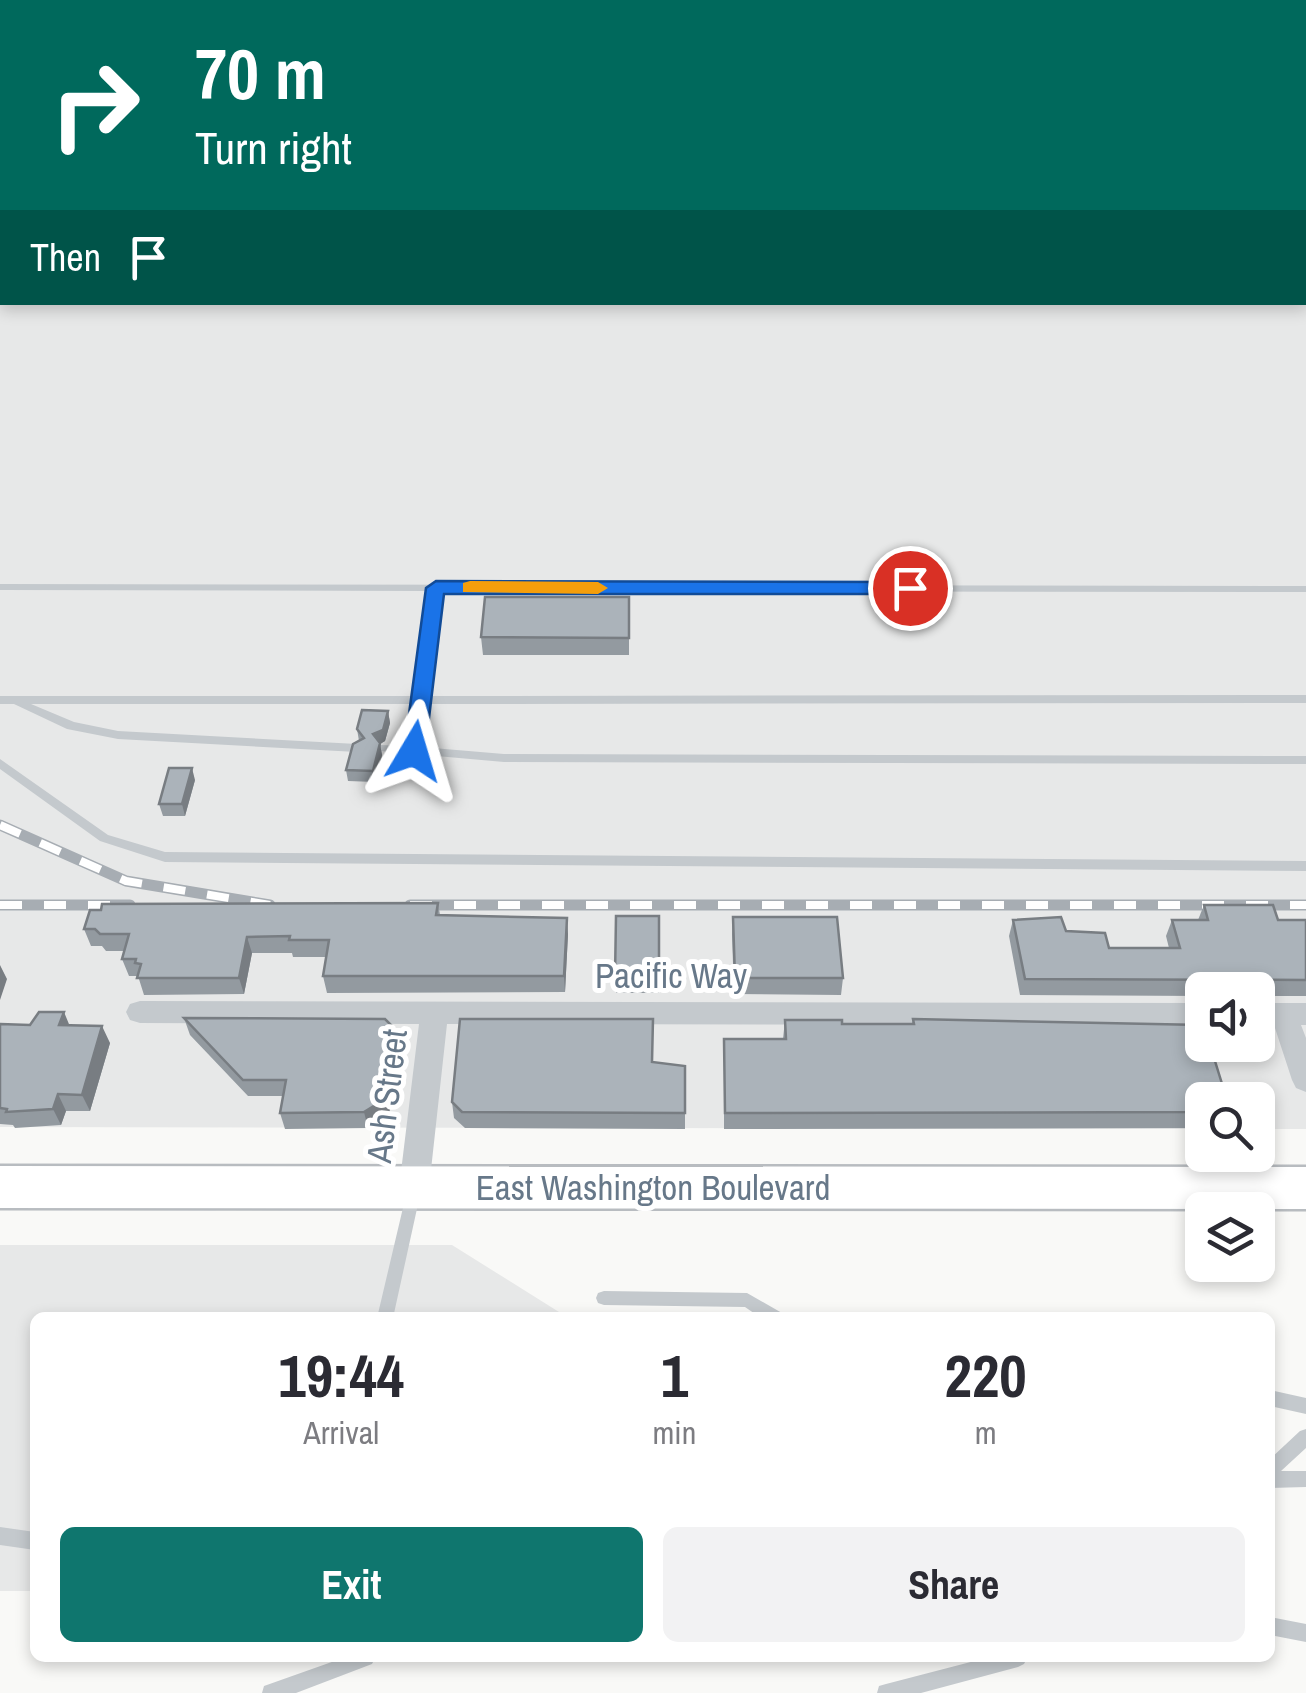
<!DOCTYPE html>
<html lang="en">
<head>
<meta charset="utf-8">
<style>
  body { margin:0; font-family:"Archivo Narrow",sans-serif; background:#f2f2f3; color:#2b2b33; height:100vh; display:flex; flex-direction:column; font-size:38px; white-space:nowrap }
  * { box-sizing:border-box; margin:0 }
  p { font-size:32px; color:#7c7c81 }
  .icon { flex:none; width:55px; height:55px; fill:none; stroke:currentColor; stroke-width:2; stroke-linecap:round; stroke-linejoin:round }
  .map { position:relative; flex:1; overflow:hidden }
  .sheet { position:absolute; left:30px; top:1312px; width:1245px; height:350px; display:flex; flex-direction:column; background:#fff; border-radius:15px; box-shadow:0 5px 15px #0003 }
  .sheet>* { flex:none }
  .guide { position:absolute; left:0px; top:0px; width:1308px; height:305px; box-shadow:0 5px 15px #0003; background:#00695c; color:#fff; overflow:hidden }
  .buttons { position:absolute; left:1185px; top:972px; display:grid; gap:20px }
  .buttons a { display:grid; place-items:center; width:90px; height:90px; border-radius:15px; background:#fff; box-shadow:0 5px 15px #0003; font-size:50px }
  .pin { position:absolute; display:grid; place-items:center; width:85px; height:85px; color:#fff; margin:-42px; border:5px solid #fff; border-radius:50%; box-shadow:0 2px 10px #0007 }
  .me { position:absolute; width:110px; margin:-55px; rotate:7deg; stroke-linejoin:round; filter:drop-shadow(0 0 8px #0008) }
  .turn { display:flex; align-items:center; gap:35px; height:210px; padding:0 30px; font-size:45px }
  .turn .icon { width:130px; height:130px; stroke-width:2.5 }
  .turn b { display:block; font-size:70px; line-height:85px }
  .then { display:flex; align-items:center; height:95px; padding:0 30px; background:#0003; gap:20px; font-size:38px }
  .eta { display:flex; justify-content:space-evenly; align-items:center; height:170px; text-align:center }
  .eta b { font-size:60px; font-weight:700; line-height:70px }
  .primary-button { display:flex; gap:20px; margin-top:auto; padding:20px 30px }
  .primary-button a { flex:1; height:115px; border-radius:15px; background:#0f766e; color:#fff; font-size:40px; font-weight:700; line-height:115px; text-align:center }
  .primary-button a+a { background:#f2f2f3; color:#2b2b33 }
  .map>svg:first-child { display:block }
  .built { fill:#e7e8e8; fill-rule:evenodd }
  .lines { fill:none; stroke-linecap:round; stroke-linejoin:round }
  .primary-casing { stroke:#b8bcc0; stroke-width:5 }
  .service { fill:#c4c9cd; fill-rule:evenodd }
  .minor { fill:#c4c9cd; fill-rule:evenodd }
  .tertiary { fill:#c4c9cd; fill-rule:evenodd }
  .primary { fill:#fff; fill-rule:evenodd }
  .rail-casing { stroke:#a7adb3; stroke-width:11 }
  .rail { stroke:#fff; stroke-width:8; stroke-dasharray:22; stroke-linecap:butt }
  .wall { fill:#939aa0 }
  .shaded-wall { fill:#787d82 }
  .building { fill:#abb3ba; stroke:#787d82; stroke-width:2.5 }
  .route { fill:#1a73e8; stroke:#114b97; stroke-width:2.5 }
  .slow { fill:#f59e0b }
  .labels { text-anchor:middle; stroke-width:10; stroke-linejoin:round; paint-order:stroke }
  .street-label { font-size:35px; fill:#677889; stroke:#fff }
</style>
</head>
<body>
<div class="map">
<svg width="1306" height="1693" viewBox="0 0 1306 1693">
  <rect width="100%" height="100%" fill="#f9f9f7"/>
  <path class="built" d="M0,0H1306V227L1305,2H2L0,229Z
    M0,275L2,302H1305L1306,276V1129H1258V1100H1202V1129L0,1127ZM1202,990H1258V1045H1202Z
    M0,1245H452L567,1317L35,1318V1591H0Z"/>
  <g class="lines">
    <g class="primary-casing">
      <path id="primary" d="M0,1166L1306,1167V1209L0,1208Z"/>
    </g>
    <path class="service" d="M267,0H273L272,2H266Z
      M373,0H379V2H373Z
      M1165,0H1172L1170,2H1164Z
      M0,51H2V55H0Z
      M1305,60H1306V64H1305Z
      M1305,148H1306V154H1305Z
      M1305,199H1306V203H1305Z
      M0,584L1306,586V592L440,591L427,696L1306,695V703L427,704L421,747L504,754L1306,756V764L504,762L380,751L378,748L380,745L410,746L415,704H31L74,722L118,731L357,744L363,748L357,752L118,739L67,729L14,704H0V696H416L429,591L0,590Z
      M0,759L108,835L165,852L1306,861V871L165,862L100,841L0,769Z
      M413,1188L418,1190L420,1195L393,1318H377L406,1195L408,1190Z
      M604,1291L747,1293L782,1313L784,1318H761L745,1307L604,1305L598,1303L596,1298L598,1293Z
      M1270,1390L1306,1398V1414L1270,1406Z
      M1306,1429V1448L1281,1471H1306V1487L1270,1488V1459L1300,1431Z
      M0,1527L35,1532V1550L0,1545Z
      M1270,1617L1306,1624V1642L1270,1635Z
      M343,1658H375L372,1664L296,1693H262L264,1686Z
      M986,1658H1027L1024,1664L1018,1667L921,1693H877L879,1686L886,1684Z"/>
    <path class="minor" d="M140,1001L1202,1003V1025L447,1024L429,1188L425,1197L414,1201L403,1197L399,1188L419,1024L140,1023L130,1020L126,1012L130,1004Z
      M1258,1003H1306V1025H1301L1306,1038V1092L1296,1088L1292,1080L1274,1025H1258Z"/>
    <path class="tertiary" d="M533,0H551V2H534Z
      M0,217H2V229H0Z
      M1305,218H1306V230H1305Z"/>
    <use href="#primary" class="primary"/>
    <g class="rail-casing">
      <path id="rail" d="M0,825L126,881L270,905
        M0,905H130
        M410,905H1306"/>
    </g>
    <use href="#rail" class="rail"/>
  </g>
  <path class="wall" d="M0,0H142L140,2H2V25H0Z
    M1182,0H1306V39L1305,2H1181Z
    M629,597V655H483L481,637Z
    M388,711L390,723L385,741L380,744L382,755L375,782L348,781L346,770L359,741L357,729Z
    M195,780L185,816H163L159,804Z
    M438,903L440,915L568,934L565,992L327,993L323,976L326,957H293L292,953H252L244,994L144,995L138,976H129L122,959L124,951H106L102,946H91L84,929Z
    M1204,905L1278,920H1306V996H1258V990H1202V996L1020,995L1009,936L1013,920L1066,931L1109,948H1169L1166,936L1172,920H1198Z
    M659,916V993H616L615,977Z
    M733,917L843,978L841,995L734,994L732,934Z
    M184,1018L398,1045L389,1115L368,1128L285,1129L280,1113L283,1096H248L190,1035Z
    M913,1019L1202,1100V1128L724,1129V1039H783L785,1020L842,1024H912Z
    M0,1024L70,1026L110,1043L90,1111H66L61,1125L15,1128L13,1125L0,1124Z
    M653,1062L685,1066V1129L465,1128L454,1118L452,1102Z"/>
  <path class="shaded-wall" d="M388,711L390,723L385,741L380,744L382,755L375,782L373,771V734Z
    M192,768L195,780L185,816L182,804Z
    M567,918L568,934L565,992L564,976Z
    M247,937L252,953L244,994L239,978Z
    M0,965L7,979L0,1000Z
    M64,1012L71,1029L59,1025Z
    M102,1026L110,1043L90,1111L82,1095Z
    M394,1028L398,1045L389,1115L368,1128L364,1112Z
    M58,1094L66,1111L61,1125L53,1109Z"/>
  <path class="building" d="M0,0H130L128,2H2V9H0Z
    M169,0H237L236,2H168Z
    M286,0H348V2H285Z
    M398,0H520V2H397Z
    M566,0H740V2H566Z
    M757,0H1117L1115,2H758Z
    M1189,0H1306V22L1305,2H1190Z
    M485,597H629V638L481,637Z
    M362,710L388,711L383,730L373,734L380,743L373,771L346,770L353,744L364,738L357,729Z
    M169,768H192L182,804H159Z
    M438,903L436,915L567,918L564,976H323L329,940H289L290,936L247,937L239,978H137L141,964L135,963L136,959H122L129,934H100L95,929H84L90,910H101L102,904Z
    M1204,905H1273L1278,920H1306V980L1025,979L1013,920L1061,917L1066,931L1105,933L1109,948H1180L1172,920H1208Z
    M616,916H659V977H615Z
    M733,917H837L843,978H735Z
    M39,1012H64L59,1025L102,1026L82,1095L58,1094L53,1109L6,1112L7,1109L0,1108V1024L30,1025Z
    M184,1018L385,1019L394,1028L385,1099L364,1112L280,1113L286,1080H243Z
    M460,1019H653L652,1062L685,1066V1113L462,1112L452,1102Z
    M913,1019L1202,1025V1045H1210L1227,1100H1202V1112L725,1113L724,1039H786L785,1020H842V1024H914Z"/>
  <path class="route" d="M436,581L910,582L920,588L910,594H444L425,751L414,759L404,751L426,588Z"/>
  <path class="slow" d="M470,581L598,582L608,588L598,594L463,592V583Z"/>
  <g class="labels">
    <g class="street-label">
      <text x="671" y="988">Pacific Way</text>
      <text transform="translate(387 1096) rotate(-83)" y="12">Ash Street</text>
      <text x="653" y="1200">East Washington Boulevard</text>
    </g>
  </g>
</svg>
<div class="buttons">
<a><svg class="icon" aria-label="sound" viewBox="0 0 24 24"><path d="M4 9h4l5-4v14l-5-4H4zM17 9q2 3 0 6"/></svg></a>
<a><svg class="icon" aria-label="search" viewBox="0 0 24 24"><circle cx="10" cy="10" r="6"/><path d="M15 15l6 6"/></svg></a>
<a><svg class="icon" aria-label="layers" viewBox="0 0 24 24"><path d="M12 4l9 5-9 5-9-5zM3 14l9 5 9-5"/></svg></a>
</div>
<div class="pin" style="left:910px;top:588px;background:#d93025"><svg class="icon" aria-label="arrive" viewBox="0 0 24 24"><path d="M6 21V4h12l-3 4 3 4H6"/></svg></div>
<svg class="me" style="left:414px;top:751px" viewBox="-20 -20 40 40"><path d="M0-17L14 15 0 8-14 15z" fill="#1a73e8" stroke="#fff" stroke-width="4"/></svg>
<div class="guide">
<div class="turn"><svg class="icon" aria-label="right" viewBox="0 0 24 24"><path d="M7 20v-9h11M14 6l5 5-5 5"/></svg><div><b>70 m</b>Turn right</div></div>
<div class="then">Then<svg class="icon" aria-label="arrive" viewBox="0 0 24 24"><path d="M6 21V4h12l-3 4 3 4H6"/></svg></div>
</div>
<section class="sheet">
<div class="eta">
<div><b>19:44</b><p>Arrival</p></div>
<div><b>1</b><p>min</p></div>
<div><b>220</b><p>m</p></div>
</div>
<div class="primary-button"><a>Exit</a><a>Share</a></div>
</section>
</div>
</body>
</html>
